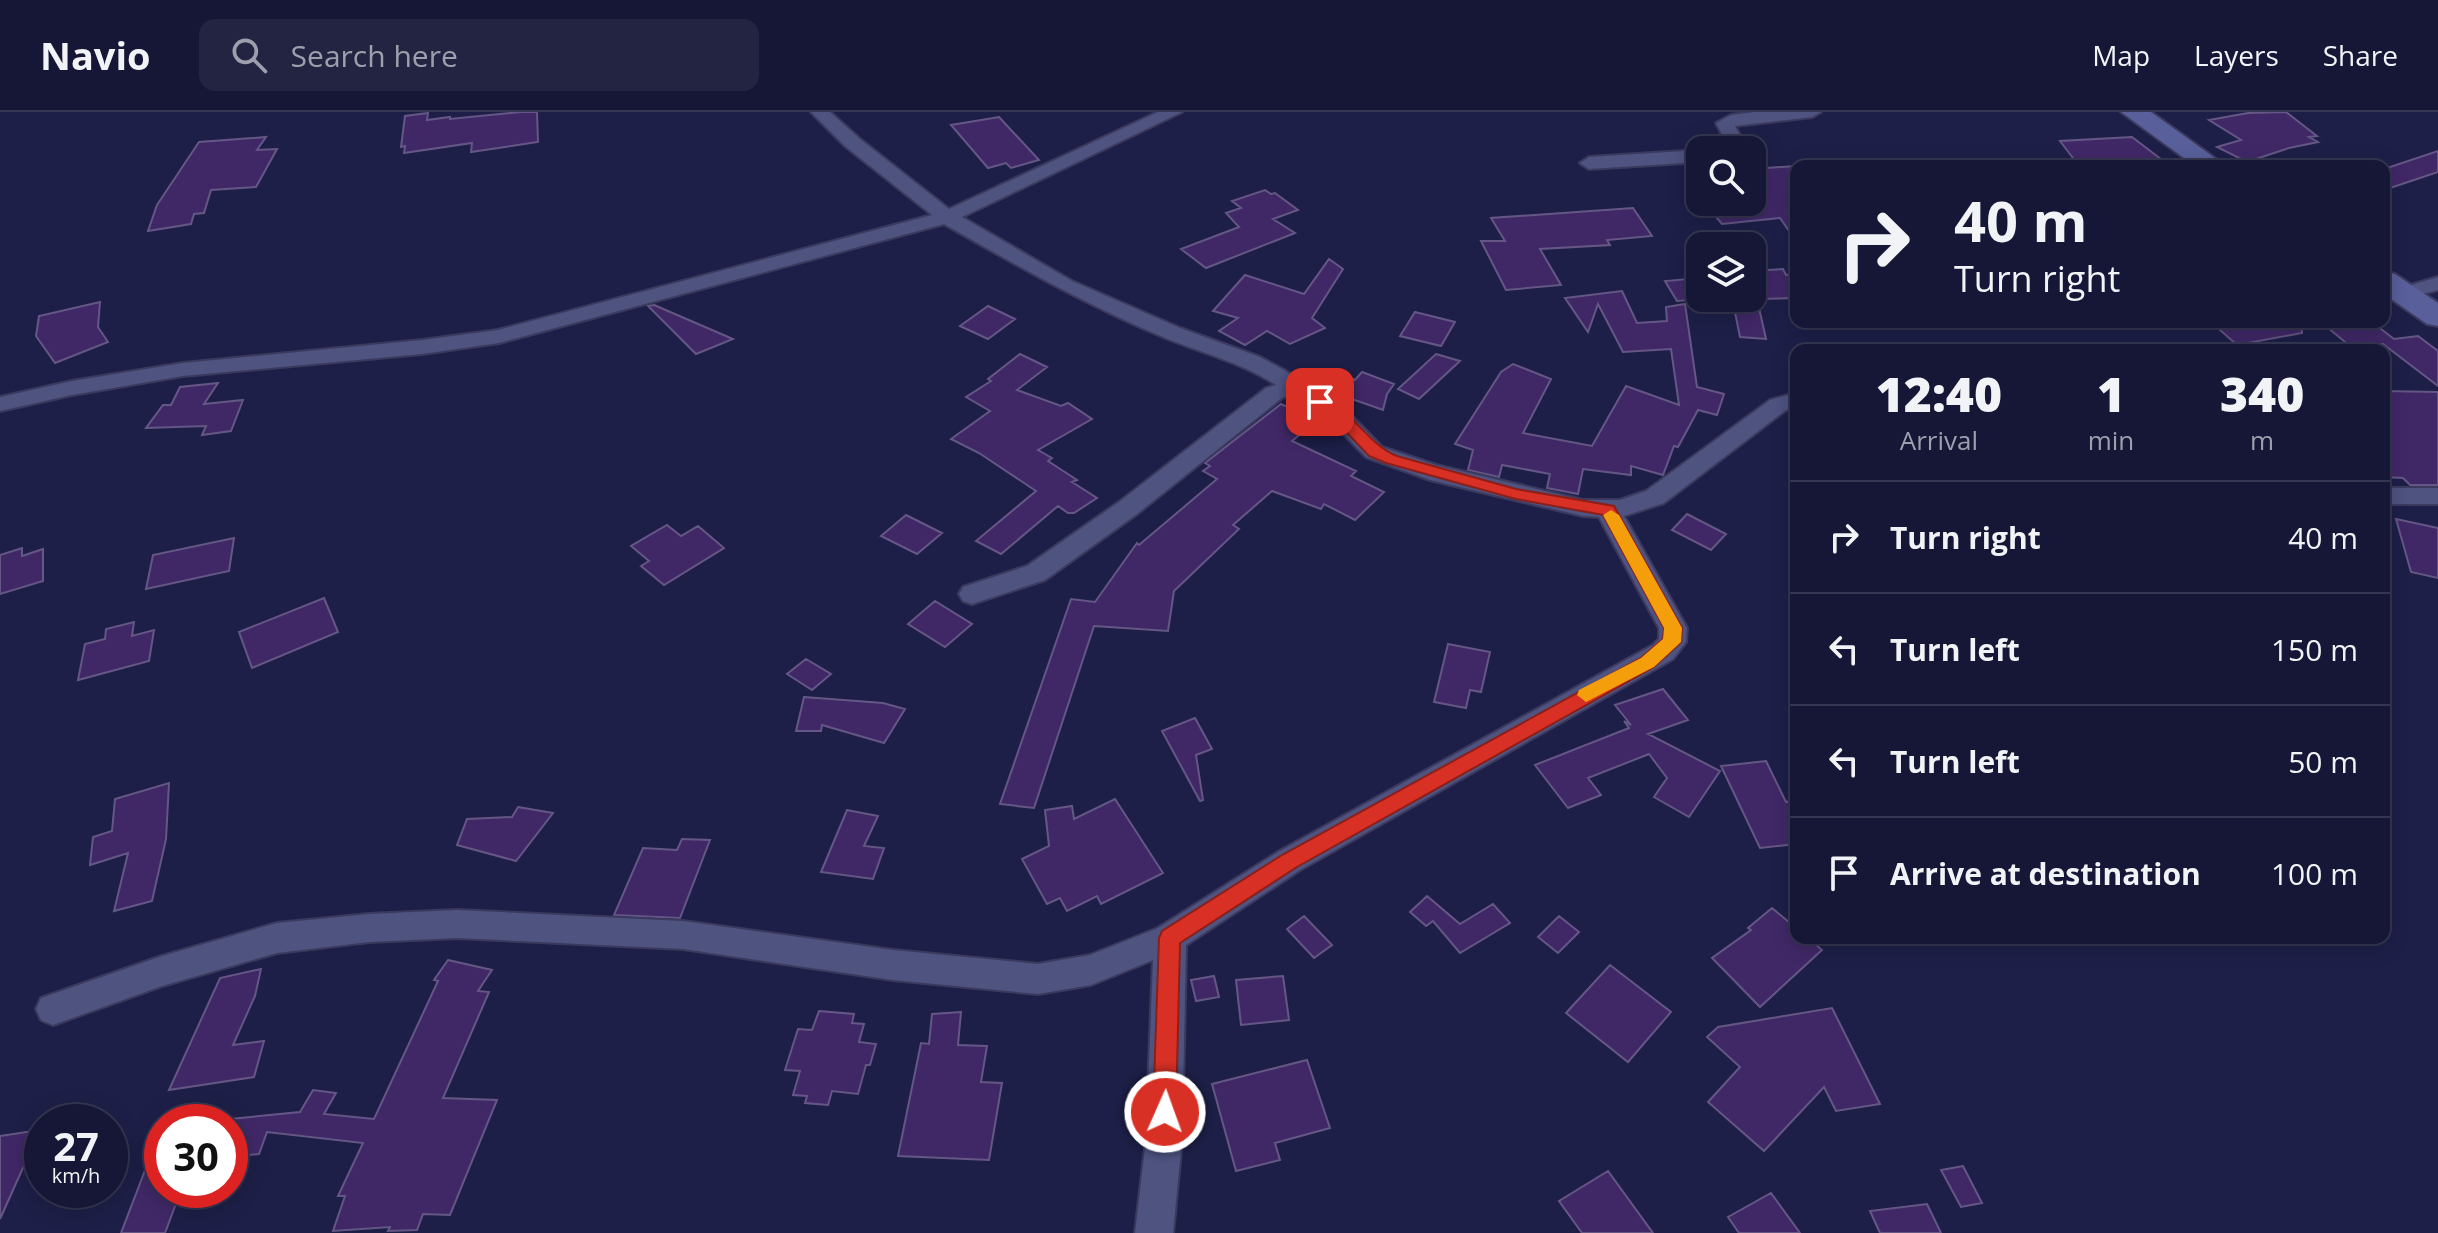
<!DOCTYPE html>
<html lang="en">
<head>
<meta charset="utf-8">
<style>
  body { margin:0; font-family:"Open Sans",sans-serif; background:#232442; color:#f1f3f6; height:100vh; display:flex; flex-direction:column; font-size:30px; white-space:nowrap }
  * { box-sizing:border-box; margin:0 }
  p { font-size:26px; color:#9e9fad }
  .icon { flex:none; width:44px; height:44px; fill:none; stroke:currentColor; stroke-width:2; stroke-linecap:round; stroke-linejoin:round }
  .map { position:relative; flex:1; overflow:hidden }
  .details { position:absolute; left:1790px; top:232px; width:600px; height:600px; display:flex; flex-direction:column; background:#161736; border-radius:16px; box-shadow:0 4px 20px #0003,0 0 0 2px #353651 }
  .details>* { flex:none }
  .guide { position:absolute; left:1790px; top:48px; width:600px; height:168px; border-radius:16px; box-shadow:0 4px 20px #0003,0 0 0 2px #353651; background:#161736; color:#f1f3f6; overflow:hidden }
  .buttons { position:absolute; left:1686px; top:24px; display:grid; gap:16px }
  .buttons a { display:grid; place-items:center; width:80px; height:80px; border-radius:16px; background:#161736; box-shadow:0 4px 20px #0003,0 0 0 2px #353651; font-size:40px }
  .speed { position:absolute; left:24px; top:992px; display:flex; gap:16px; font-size:40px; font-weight:700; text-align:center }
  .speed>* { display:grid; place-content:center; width:104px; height:104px; border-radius:50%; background:#161736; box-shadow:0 4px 20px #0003,0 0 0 2px #353651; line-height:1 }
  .speed small { font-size:20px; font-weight:400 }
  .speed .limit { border:12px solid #d22; background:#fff; color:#111 }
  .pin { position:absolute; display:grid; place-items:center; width:68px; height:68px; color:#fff; margin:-34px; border-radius:16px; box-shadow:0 4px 12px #0006 }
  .me { position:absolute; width:88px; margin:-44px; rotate:2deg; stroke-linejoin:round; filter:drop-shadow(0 0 6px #0008) }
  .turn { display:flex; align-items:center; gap:28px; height:168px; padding:0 32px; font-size:36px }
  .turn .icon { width:104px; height:104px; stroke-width:2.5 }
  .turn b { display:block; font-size:56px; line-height:68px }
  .eta { display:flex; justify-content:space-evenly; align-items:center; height:136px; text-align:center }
  .eta b { font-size:48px; font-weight:800; line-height:56px }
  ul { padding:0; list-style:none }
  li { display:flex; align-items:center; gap:24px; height:112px; padding:0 32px; border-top:2px solid #353651 }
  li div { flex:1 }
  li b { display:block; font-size:30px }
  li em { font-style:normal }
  header { display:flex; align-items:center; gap:48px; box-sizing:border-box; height:112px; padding:0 40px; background:#161736; border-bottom:2px solid #353651 }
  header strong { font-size:38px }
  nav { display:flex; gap:44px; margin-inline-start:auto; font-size:28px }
  .search { width:560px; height:72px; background:#232442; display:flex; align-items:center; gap:20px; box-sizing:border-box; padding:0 28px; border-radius:16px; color:#9e9fad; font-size:30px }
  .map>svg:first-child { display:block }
  .building { fill:#402867; stroke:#655785; stroke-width:2 }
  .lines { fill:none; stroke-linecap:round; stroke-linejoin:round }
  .minor-casing { stroke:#3b3a5e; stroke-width:4 }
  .secondary-casing { stroke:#3b3a5e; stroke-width:4 }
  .minor { fill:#4e5380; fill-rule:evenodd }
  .secondary { fill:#595f9a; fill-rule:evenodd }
  .route { fill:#d93025; stroke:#8d1f18; stroke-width:2 }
  .slow { fill:#f59e0b }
</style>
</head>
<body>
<header>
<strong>Navio</strong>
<div class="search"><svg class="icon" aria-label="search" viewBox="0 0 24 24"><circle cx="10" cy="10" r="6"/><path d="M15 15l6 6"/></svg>Search here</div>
<nav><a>Map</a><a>Layers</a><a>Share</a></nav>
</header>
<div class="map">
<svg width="2438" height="1121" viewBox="0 0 2438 1121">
  <rect width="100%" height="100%" fill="#1d1f48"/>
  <path class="building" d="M521,0H537L538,30L471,40L472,31L404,41L405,34L401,35L405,4L428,1L427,8L450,5V7Z
    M2286,0L2317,24L2309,25L2318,30L2289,36L2247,50L2217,35L2241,28L2209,8L2248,1Z
    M999,5L1039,48L1011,56L1006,51L988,56L951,13Z
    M266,25L257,38L277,37L256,75L211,78L204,101L194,102L191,112L148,119L157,93L199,30Z
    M2132,25L2170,54H2079L2060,29Z
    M2438,39V60L2384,78V57Z
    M1796,54V129L1780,106L1722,112L1706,93L1752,90V57Z
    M1265,78L1271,82L1275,81L1298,98L1273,107L1295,121L1206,156L1181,137L1239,115L1226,101L1241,96L1232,89Z
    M1633,96L1652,124L1607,128L1610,133L1540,137L1561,173L1506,178L1481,129H1505L1491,106Z
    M1329,147L1343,157L1312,206L1325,216L1290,232L1267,219L1245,233L1219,219L1238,206L1213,199L1245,163L1304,182Z
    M1783,157L1786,163L1796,162V186L1757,187L1766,227L1740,225L1732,186H1752V159Z
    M1700,166V187L1677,189L1665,169Z
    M1622,179L1637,211L1667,209L1666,195L1685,192L1697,275L1724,282L1717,303L1698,298L1678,335L1674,334L1663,363L1631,354V363L1583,357L1578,382L1547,376L1550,362L1502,353L1499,365L1468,358L1473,338L1455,332L1501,260L1513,252L1551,267L1523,321L1592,334L1626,274L1679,293L1671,237L1623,240L1598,192L1588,220L1565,186Z
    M100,190L98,215L108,230L55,251L36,224L39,204Z
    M654,193L733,227L696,242L648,194Z
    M988,194L1015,207L988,227L960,214Z
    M1415,200L1455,210L1441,234L1400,224Z
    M2211,210H2301L2302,221L2237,233Z
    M2321,210H2372L2394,227L2418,224L2438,239V274L2383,232L2351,235Z
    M1020,242L1047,255L1017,278L1061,294L1068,291L1092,307L1038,338L1052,346L1048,349L1077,368L1072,370L1097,386L1074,401H1068L1058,394L1001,442L976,429L1036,379L979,341L951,327L990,299L966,285L991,269L988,267Z
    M1436,242L1460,249L1419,287L1398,277Z
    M1332,259L1355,268L1362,260L1394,272L1387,282L1383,298L1315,274Z
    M218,271L204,292L243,288L231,319L202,323L206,314L146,316L163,293H171L180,275Z
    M2384,279L2438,280V373H2410L2403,366L2384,365Z
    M1281,292L1301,301L1293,308L1309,315L1292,329L1356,359L1351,364L1384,380L1355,408L1324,392L1321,397L1272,379L1233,413L1239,417L1174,479L1168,519L1094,514L1034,696L1000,692L1071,487L1095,490L1137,431L1139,433L1217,367L1203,359L1210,354L1205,351Z
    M1687,402L1726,422L1711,438L1672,418Z
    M906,403L942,421L917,442L881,424Z
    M2396,407L2438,416V466L2411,460Z
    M667,413L681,424L698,414L724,436L664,473L641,454L649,449L631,434Z
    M234,426L229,459L146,477L153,443Z
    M22,436V444L43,437V469L0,482V443Z
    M324,486L338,520L252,556L239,520Z
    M935,489L972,512L945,535L908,512Z
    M134,510L132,524L154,518L149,549L78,568L85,532L105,527L106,517Z
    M1448,532L1490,540L1481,580L1470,578L1466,596L1434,590Z
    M806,547L831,562L812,578L787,562Z
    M1663,577L1688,608L1648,622L1720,659L1689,705L1654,685L1667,666L1649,642L1588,666L1601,683L1568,696L1535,653L1629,616L1624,609L1631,613L1615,593Z
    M804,585L883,591L905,597L884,631L822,613L821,619H796Z
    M1195,606L1212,637L1196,643L1203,688L1200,689L1162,619Z
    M1766,649L1786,690L1796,688V732L1760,736L1721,654Z
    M169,671L166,727L152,789L114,799L128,741L90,753L93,725L112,719L115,687Z
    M1115,687L1163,761L1101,792L1097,784L1067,799L1060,786L1047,792L1022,747L1049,734L1045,698L1072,694L1074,707Z
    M518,695L553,701L516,749L457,733L467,707L512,705Z
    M847,698L878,704L864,734L884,736L873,767L821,760Z
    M682,727L710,728L680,806L614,803L643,736L677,738Z
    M1427,784L1460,812L1493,792L1510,811L1460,841L1433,809L1426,814L1410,800Z
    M1772,796L1796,816V826H1808L1822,838L1760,895L1712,846L1751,818L1748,816Z
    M1304,804L1332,833L1314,846L1287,817Z
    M1559,804L1579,820L1558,841L1538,825Z
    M448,848L492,858L478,879L489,880L443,986L497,988L450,1103L423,1102L417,1118L388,1119L390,1115L333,1119L345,1084H338L363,1031L267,1020L259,1042L230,1045V1007L300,1000L313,978L336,981L324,1002L374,1007L438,869L434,868Z
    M1610,853L1671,900L1628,950L1566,901Z
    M261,857L255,884L233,933L264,929L254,965L169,978L220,866Z
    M1214,864L1219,885L1196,889L1191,868Z
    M1283,864L1289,908L1241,913L1236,868Z
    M1832,896L1880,992L1836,999L1824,975L1764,1039L1708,990L1740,955L1707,925L1718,915Z
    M819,899L854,902L852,911L864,912L859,930L876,932L870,953H866L858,982L832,979L828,993L805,991L807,984L793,983L800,959L785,958L798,917L812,918Z
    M961,900L958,933L987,934L981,970L1002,971L989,1048L898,1044L921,931L929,932L932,902Z
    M1307,948L1330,1016L1275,1031L1280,1048L1236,1059L1212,972Z
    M40,1018L0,1107V1024Z
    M160,1019L162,1078H181L165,1121H121Z
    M1963,1054L1982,1091L1961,1095L1941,1058Z
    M1608,1059L1653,1121H1582L1559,1089Z
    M1771,1081L1800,1121H1739L1728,1105Z
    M1927,1092L1941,1121H1880L1870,1099Z"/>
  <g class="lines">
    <g class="minor-casing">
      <path id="minor" d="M811,0H830L860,27L949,97L1158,0H1182L962,105L1072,169L1180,216L1260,245L1284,258L1346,298L1382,335L1436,353L1583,388H1620L1646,379L1770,288L1796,281V295L1786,298L1664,391L1624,404L1687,516L1686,530L1673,547L1300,758L1186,833L1182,1028L1173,1121H1135L1146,1028L1153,848L1091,873L1038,882L893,868L683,837L457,826L369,830L277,841L162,874L53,913L41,908L36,897L41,886L162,844L277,811L369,802L457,798L683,809L893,838L1038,852L1090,843L1158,816L1278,740L1653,533L1659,527V516L1599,405L1583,404L1430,368L1366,345L1330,308L1291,283L1282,286L1137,402L1045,468L972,492L963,489L959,482L963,475L1027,454L1119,390L1266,276L1276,273C1241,250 1201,241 1163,225C1086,193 1016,153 944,112L499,231L422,242L183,264L72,283L0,299V285L72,269L183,251L422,228L498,218L932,103L846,35Z
        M1754,0H1821L1812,5L1735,14L1748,38H1730L1716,11L1731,3Z
        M1700,38V50L1589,57L1580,51L1589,45Z
        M2438,165V178L2404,187L2393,181L2397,177Z
        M2384,376H2438V392H2384Z"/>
    </g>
    <g class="secondary-casing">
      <path id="secondary" d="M2121,0H2151L2226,54H2195Z
        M2384,159L2395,162L2438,191V214L2427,212L2384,182Z"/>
    </g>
    <use href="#minor" class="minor"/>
    <use href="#secondary" class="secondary"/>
  </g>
  <path class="route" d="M1320,286C1352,295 1365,331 1397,344L1516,377L1614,394L1682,516L1681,530L1654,555L1297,755L1180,831L1176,1000L1173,1008L1165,1011L1157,1008L1153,1000L1159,826L1162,819L1282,743L1641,546L1663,527L1664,516L1603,403L1516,387L1386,351L1369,344L1333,306L1313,290Z"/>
  <path class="slow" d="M1611,398L1619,403L1682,516L1681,530L1654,555L1586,590L1577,583L1579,578L1641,546L1663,527L1664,516L1603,403Z"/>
</svg>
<div class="buttons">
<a><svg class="icon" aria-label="search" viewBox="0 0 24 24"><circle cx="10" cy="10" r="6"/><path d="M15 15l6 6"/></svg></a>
<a><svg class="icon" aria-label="layers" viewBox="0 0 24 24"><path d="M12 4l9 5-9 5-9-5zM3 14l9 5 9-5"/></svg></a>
</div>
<div class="speed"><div>27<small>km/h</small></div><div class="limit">30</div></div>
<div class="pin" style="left:1320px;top:290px;background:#d93025"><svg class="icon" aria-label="arrive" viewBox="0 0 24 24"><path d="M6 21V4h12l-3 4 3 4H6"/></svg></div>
<svg class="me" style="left:1165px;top:1000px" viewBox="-20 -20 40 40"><circle r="17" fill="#d93025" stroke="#fff" stroke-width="3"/><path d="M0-11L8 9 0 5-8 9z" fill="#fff"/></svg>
<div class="guide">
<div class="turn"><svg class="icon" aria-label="right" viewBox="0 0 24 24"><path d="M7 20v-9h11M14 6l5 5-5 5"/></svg><div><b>40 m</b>Turn right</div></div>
</div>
<section class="details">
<div class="eta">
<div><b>12:40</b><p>Arrival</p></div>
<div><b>1</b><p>min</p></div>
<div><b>340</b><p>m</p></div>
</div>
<ul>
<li><svg class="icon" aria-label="right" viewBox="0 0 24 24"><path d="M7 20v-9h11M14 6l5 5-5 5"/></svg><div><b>Turn right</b></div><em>40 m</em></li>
<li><svg class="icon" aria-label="left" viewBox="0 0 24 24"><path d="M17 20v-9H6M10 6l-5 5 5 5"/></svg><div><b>Turn left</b></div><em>150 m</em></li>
<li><svg class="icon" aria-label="left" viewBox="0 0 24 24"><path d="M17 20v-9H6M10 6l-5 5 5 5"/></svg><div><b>Turn left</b></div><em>50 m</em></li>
<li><svg class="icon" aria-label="arrive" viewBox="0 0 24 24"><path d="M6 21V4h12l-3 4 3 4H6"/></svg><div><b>Arrive at destination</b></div><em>100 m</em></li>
</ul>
</section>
</div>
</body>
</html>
